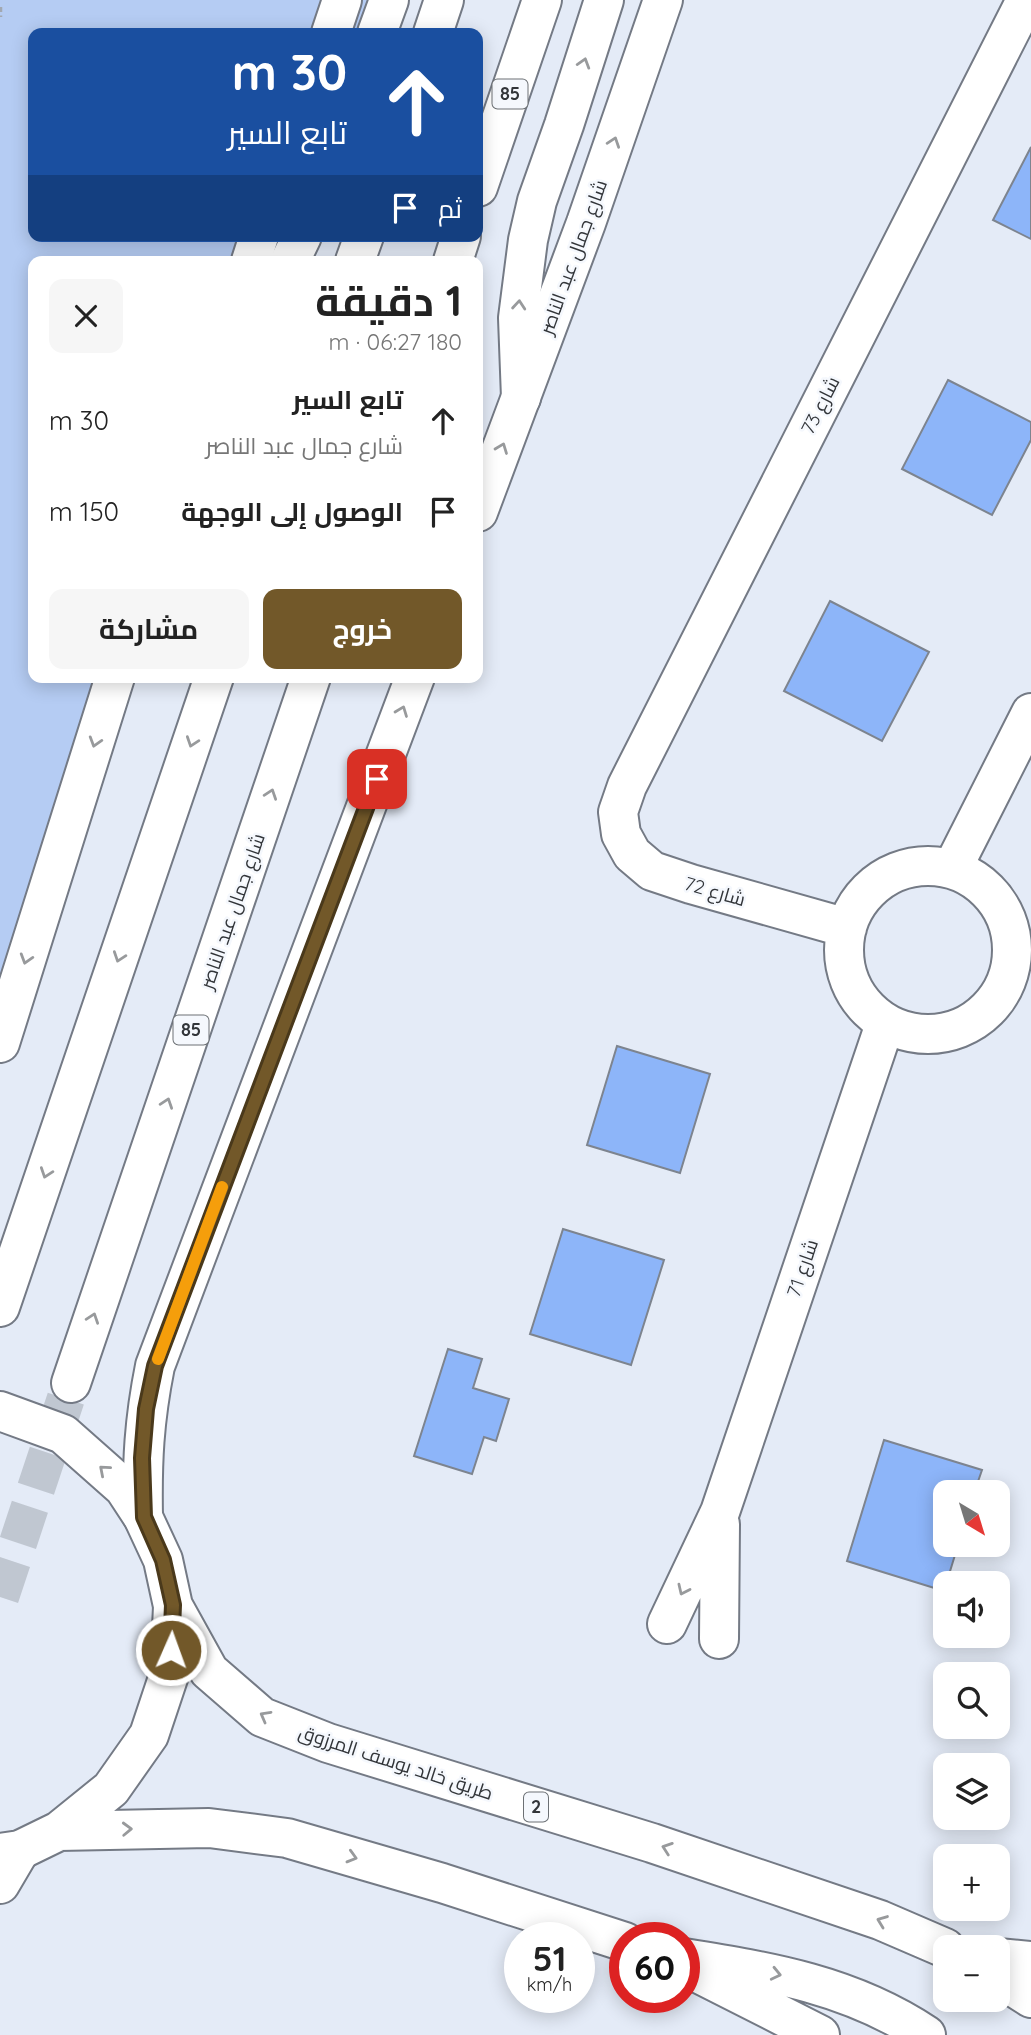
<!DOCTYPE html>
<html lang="ar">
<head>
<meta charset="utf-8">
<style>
  body { margin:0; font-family:Quicksand,Cairo,sans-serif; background:#f6f6f6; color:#222; direction:rtl; height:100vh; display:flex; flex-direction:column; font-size:26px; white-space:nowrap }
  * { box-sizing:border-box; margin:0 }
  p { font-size:23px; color:#767676 }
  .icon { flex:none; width:38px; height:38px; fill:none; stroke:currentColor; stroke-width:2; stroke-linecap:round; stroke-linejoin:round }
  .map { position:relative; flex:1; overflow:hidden; direction:ltr }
  .drawer { position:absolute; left:28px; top:256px; width:455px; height:427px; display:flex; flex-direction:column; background:#fff; border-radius:14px; box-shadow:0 4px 18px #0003; direction:rtl }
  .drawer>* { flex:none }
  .guide { position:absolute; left:28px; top:28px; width:455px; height:214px; border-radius:14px; box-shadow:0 4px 18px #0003; direction:rtl; background:#1a4fa0; color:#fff; overflow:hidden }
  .needle { width:46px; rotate:142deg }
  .buttons { position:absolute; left:933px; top:1480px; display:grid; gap:14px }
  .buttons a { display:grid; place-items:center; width:77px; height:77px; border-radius:14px; background:#fff; box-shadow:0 4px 18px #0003; font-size:35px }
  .speed { position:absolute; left:504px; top:1922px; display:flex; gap:14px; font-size:35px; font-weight:700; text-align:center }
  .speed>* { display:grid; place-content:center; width:91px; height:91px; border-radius:50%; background:#fff; box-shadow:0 4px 18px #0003; line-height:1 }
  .speed small { font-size:18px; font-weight:400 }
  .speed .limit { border:10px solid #d22; background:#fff; color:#111 }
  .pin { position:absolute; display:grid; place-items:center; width:60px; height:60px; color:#fff; margin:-30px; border-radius:14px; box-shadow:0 4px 10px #0006 }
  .me { position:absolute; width:77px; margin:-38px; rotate:2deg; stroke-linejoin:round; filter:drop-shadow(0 0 5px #0008) }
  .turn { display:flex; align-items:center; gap:24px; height:147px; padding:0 21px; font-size:32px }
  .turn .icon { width:91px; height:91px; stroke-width:2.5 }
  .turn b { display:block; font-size:49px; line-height:60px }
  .then { display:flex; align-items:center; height:66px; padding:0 21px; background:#0003; gap:14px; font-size:26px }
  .round { display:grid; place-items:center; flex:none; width:74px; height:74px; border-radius:14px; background:#f6f6f6 }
  .head { display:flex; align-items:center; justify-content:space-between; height:119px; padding:0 21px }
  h1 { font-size:42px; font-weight:700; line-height:52px }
  .action { display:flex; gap:14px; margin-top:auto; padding:14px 21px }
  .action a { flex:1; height:80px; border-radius:14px; background:#725829; color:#fff; font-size:28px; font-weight:700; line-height:80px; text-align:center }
  .action a+a { background:#f6f6f6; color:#222 }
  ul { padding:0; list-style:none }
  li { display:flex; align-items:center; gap:21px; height:91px; padding:0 21px }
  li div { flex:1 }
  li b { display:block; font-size:26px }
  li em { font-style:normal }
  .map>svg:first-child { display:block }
  .green { fill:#b5ccf3 }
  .building { fill:#8db5f9; stroke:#7d848f; stroke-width:2 }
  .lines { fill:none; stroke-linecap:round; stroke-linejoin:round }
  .highway-tunnel { stroke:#c0c7d1; stroke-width:38; stroke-dasharray:38 19; stroke-linecap:butt }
  .street-casing { stroke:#747a85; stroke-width:42 }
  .secondary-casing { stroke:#747a85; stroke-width:42 }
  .primary-casing { stroke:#747a85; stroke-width:42 }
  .highway-casing { stroke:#747a85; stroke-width:42 }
  .path { stroke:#a2a8b1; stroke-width:4.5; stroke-dasharray:5 3.5; stroke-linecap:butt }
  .street { stroke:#fff; stroke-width:38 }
  .secondary { stroke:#fff; stroke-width:38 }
  .primary { stroke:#fff; stroke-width:38 }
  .highway { stroke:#fff; stroke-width:38 }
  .oneway { stroke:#989a9c }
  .route-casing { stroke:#4a391b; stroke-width:18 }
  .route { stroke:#725829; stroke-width:12 }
  .slow { stroke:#f59e0b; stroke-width:12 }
  .labels { text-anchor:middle; stroke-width:5; stroke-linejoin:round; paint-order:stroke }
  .shield { fill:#f5f8fd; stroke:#6c7074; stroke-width:2 }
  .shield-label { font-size:18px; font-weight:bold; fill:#323539 }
  .street-label { font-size:19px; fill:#323539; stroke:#f5f8fd }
</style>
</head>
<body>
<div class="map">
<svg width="1031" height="2035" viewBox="0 0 1031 2035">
  <rect width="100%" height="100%" fill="#e4ebf7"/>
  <path class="green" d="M0,0H372L360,33H33V236H288L280,261H33V677H133L0,1031Z"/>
  <path class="building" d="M1031,147V239L993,220Z
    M948,380L1031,422V440L992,515L902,469Z
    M830,601L929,652L882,741L784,691Z
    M617,1046L710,1074L680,1173L587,1145Z
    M563,1229L664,1260L631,1365L530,1334Z
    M448,1349L482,1359L473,1388L509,1399L496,1441L484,1437L472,1474L414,1456Z
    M884,1440L982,1470L974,1493H945V1545H958L944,1591L847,1561Z"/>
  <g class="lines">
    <path class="highway-tunnel" d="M0,1597L71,1383"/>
    <g class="street-casing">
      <path id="street" d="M844 950a84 84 0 1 1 168 0a84 84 0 1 1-168 0Z
        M952,869L1031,713
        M847,928L691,884L652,871L632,854L621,834L618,812L627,786L1026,0
        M667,1624L720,1512L885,1024
        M719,1639L720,1524"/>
    </g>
    <g class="secondary-casing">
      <path id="secondary" d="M331,33L342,0
        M251,261L259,236
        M478,512L586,223L663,0
        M0,1043L115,677
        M143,1517C142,1461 144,1421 155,1366L415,677
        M0,1884L20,1850"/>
    </g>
    <g class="primary-casing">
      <path id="primary" d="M0,1411L63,1434L124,1488L143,1517L163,1560L173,1606L170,1672L149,1735L111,1789L59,1831L20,1850L0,1853
        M173,1606L209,1671L262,1717L328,1743L652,1843L880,1920L945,1948
        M59,1831L209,1828L287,1838L442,1883L625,1942
        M684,1958C771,1972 851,1985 926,2035
        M998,1958L1031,1961
        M696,1972L820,2035
        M998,1977L1031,1998"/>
    </g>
    <g class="highway-casing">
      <path id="highway" d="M377,33L389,0
        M433,33L444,0
        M478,187L542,0
        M290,261L302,236
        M355,261L364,236
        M453,261L461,236
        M521,398L518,318L528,240L537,201L564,125L604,0
        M0,1307L214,677
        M71,1383L311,677"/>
    </g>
    <path class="path" d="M0,7V17"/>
    <use href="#street" class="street"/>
    <use href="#secondary" class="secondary"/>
    <use href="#primary" class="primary"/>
    <use href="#highway" class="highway"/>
  </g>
  <defs><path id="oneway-chevron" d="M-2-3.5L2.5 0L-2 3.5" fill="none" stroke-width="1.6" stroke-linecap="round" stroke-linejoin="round" transform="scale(1.75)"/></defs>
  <g class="oneway">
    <use href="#oneway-chevron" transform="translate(584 63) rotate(-73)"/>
    <use href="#oneway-chevron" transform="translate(614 142) rotate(-71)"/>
    <use href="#oneway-chevron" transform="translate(519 305) rotate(-85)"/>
    <use href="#oneway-chevron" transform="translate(502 448) rotate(-69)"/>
    <use href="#oneway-chevron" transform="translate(402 711) rotate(-69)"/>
    <use href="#oneway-chevron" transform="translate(95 742) rotate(107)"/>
    <use href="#oneway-chevron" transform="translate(192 742) rotate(109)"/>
    <use href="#oneway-chevron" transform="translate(271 794) rotate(-71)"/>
    <use href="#oneway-chevron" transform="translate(119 957) rotate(109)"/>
    <use href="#oneway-chevron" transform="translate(26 959) rotate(107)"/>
    <use href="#oneway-chevron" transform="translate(167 1103) rotate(-71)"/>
    <use href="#oneway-chevron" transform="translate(46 1173) rotate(109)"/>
    <use href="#oneway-chevron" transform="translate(93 1318) rotate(-71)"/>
    <use href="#oneway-chevron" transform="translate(104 1470) rotate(-139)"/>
    <use href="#oneway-chevron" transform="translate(683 1590) rotate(115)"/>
    <use href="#oneway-chevron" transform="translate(265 1716) rotate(-151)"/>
    <use href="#oneway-chevron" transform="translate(127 1829) rotate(-2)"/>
    <use href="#oneway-chevron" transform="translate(667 1848) rotate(-161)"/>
    <use href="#oneway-chevron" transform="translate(352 1857) rotate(16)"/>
    <use href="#oneway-chevron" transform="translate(882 1921) rotate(-159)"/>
    <use href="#oneway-chevron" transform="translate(776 1974) rotate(13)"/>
  </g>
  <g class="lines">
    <g class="route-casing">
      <path id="route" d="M171,1650L173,1605L163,1560L144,1517L142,1458L146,1409L155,1366L377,779"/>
    </g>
    <use href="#route" class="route"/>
    <path class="slow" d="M158,1359L222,1187"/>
  </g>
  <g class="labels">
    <g class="shield">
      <rect x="492.5" y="79.5" width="35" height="29" rx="5"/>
      <rect x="173.5" y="1015.5" width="35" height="29" rx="5"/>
      <rect x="524" y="1792.5" width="24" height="29" rx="5"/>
    </g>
    <g class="shield-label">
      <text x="510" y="100">85</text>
      <text x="191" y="1036">85</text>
      <text x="536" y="1813">2</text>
    </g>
    <g class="street-label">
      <text transform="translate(573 257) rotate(-70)" y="7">شارع جمال عبد الناصر</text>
      <text transform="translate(820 405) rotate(-63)" y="7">شارع 73</text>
      <text transform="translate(715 891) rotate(16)" y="7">شارع 72</text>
      <text transform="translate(232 911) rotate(-71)" y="7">شارع جمال عبد الناصر</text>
      <text transform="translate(802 1268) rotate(-71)" y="7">شارع 71</text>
      <text transform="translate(396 1762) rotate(18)" y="7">طريق خالد يوسف المرزوق</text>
    </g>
  </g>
</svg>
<div class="buttons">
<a><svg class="needle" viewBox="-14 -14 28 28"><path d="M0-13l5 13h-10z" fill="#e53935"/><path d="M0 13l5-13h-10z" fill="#767676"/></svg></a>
<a><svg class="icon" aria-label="sound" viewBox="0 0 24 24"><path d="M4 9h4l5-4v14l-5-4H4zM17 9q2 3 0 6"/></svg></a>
<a><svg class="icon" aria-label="search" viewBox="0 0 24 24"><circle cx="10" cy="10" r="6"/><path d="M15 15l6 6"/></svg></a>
<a><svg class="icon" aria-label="layers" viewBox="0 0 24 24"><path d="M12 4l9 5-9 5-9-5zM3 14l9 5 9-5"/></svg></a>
<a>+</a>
<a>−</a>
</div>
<div class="speed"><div>51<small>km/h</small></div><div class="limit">60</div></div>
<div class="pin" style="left:377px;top:779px;background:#d93025"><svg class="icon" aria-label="arrive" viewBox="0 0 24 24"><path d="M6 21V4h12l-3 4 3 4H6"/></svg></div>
<svg class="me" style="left:171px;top:1650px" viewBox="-20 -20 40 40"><circle r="17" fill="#725829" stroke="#fff" stroke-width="3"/><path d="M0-11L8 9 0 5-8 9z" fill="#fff"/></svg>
<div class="guide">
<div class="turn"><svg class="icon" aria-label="ahead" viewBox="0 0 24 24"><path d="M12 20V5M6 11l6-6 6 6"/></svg><div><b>30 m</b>تابع السير</div></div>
<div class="then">ثم<svg class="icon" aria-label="arrive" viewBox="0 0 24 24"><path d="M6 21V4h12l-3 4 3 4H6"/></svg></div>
</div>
<section class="drawer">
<div class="head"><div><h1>1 دقيقة</h1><p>180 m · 06:27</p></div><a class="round"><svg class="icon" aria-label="close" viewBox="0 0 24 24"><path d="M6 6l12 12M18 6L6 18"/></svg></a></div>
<ul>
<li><svg class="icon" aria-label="ahead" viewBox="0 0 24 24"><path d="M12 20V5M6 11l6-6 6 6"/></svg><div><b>تابع السير</b><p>شارع جمال عبد الناصر</p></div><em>30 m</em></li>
<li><svg class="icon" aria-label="arrive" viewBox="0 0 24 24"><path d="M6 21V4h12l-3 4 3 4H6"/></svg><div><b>الوصول إلى الوجهة</b></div><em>150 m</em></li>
</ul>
<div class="action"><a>خروج</a><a>مشاركة</a></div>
</section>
</div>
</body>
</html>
